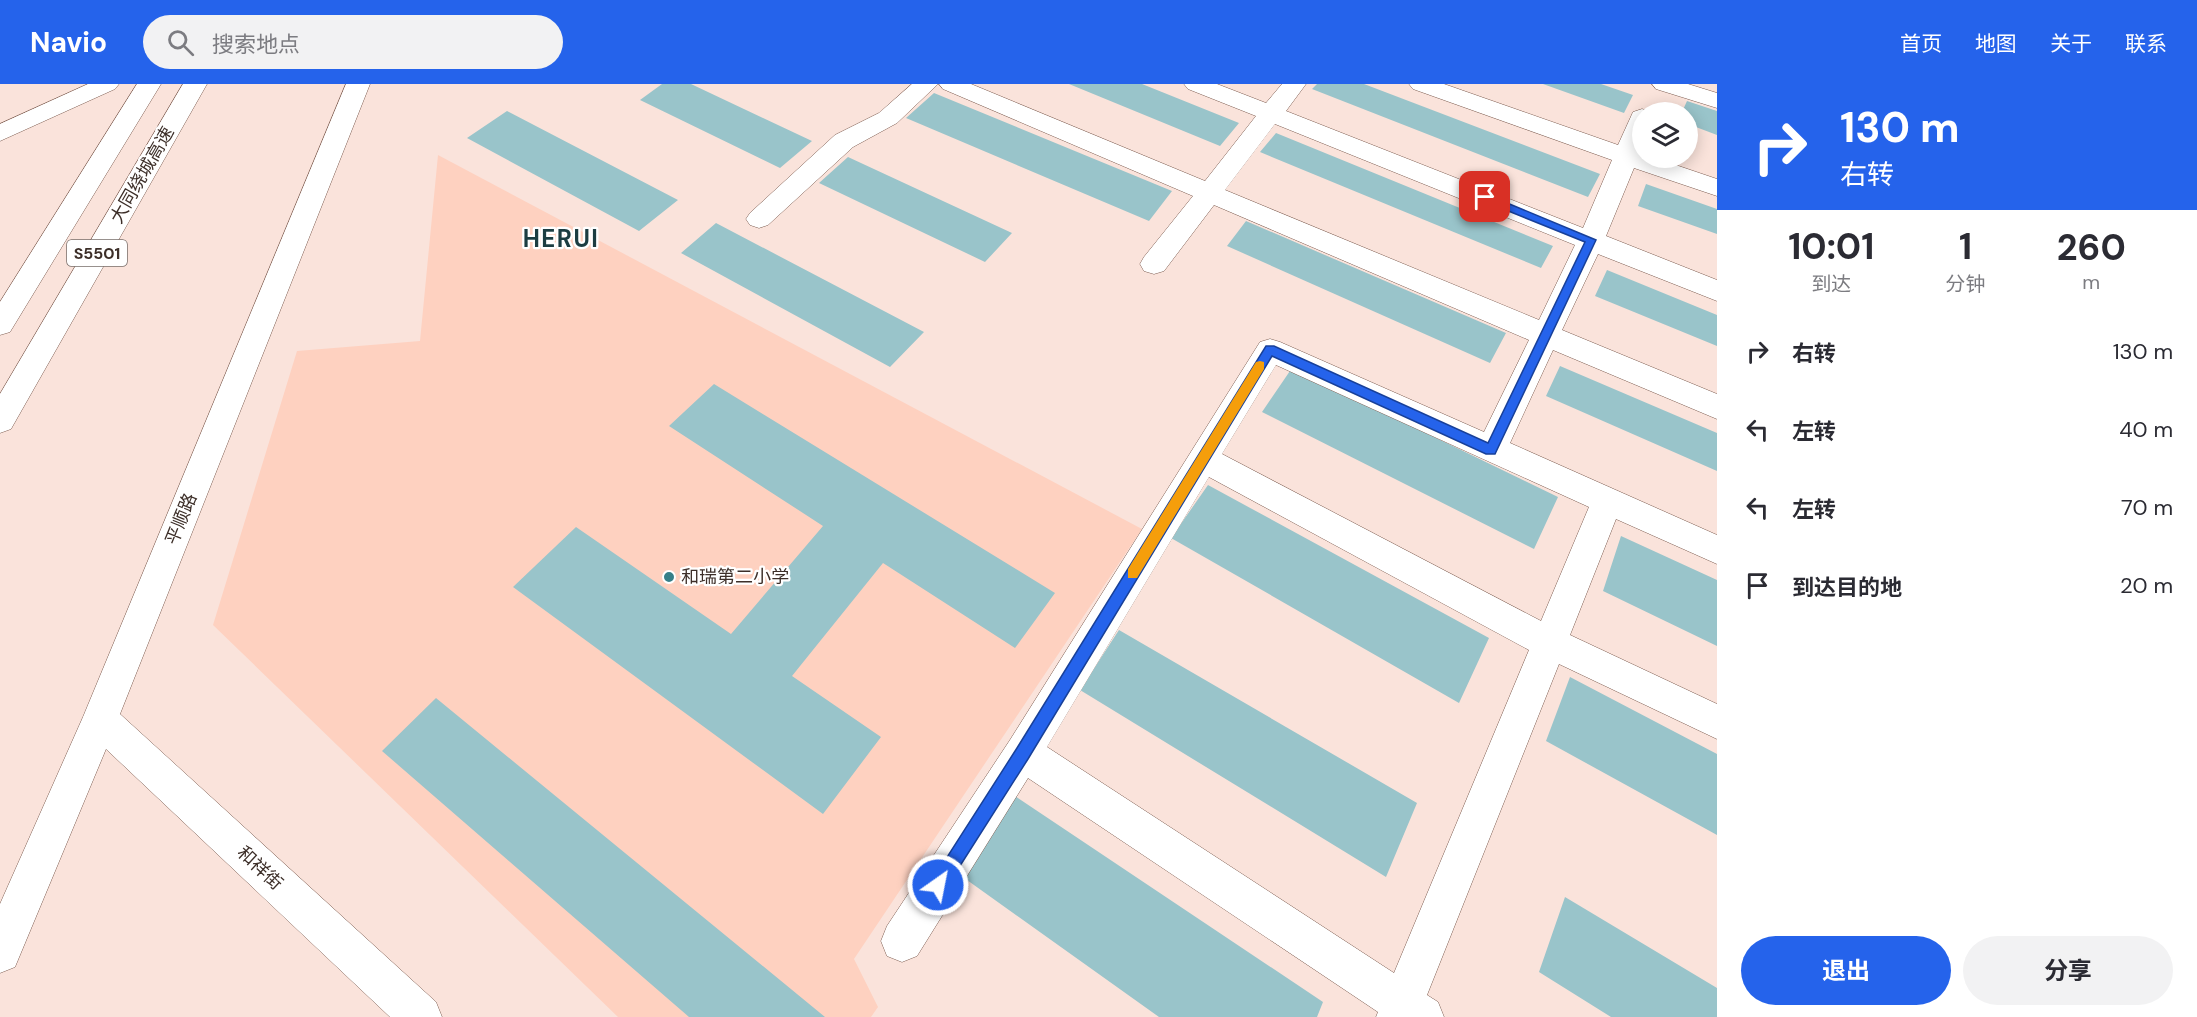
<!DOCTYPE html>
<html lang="zh">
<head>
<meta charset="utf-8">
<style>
  body { margin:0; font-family:"DM Sans","Noto Sans SC",sans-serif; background:#f2f2f3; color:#2b2b33; height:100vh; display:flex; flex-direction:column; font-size:22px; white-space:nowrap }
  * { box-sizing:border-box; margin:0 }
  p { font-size:20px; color:#7c7c81 }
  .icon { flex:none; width:33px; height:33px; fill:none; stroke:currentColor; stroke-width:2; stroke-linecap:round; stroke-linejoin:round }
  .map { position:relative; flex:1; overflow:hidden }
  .sheet { display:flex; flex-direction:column; background:#fff; width:480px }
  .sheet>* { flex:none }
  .banner { background:#2563eb; color:#fff; overflow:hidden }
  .buttons { position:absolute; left:1632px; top:18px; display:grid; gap:12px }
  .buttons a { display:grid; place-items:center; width:66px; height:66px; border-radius:50%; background:#fff; box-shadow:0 3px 15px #0003; font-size:30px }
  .pin { position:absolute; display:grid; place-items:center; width:51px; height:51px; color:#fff; margin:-26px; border-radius:12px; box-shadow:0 3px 9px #0006 }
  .me { position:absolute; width:66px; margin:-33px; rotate:33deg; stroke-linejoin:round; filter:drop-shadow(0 0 4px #0008) }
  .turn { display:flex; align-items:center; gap:21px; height:126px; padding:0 24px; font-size:27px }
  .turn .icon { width:78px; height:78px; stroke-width:2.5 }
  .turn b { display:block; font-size:42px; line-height:51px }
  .eta { display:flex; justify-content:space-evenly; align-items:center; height:102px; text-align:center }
  .eta b { font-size:36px; font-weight:700; line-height:42px }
  .cta { display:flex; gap:12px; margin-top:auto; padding:12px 24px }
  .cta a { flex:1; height:69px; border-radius:36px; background:#2563eb; color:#fff; font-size:24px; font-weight:700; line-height:69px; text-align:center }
  .cta a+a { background:#f2f2f3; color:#2b2b33 }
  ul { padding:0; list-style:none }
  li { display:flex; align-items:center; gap:18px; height:78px; padding:0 24px }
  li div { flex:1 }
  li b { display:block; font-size:22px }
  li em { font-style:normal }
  header { display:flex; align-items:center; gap:36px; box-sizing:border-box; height:84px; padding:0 30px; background:#2563eb; color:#fff }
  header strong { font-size:28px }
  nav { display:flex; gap:33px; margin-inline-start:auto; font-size:21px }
  .search { width:420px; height:54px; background:#f2f2f3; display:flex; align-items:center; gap:15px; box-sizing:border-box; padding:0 21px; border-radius:33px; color:#7c7c81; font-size:22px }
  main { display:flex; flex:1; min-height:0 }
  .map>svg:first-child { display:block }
  .built { fill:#fed1c0 }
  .building { fill:#99c4ca }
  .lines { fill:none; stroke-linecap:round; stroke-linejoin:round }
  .minor-casing { stroke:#7d5d51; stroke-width:1 }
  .highway-casing { stroke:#7d5d51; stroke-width:1 }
  .minor { fill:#fff; fill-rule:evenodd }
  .highway { fill:#fff; fill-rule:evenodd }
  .route { fill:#2563eb; stroke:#184099; stroke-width:1.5 }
  .slow { fill:#f59e0b }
  .poi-dot { fill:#377f88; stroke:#fff; stroke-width:2 }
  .labels { text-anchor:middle; stroke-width:4.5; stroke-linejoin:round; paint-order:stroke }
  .shield { fill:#fff; stroke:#776d69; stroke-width:1.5 }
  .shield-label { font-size:16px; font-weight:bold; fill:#3d2f29 }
  .street-label { font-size:18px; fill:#3d2f29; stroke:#fff }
  .poi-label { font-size:18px; fill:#3d2f29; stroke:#fff; text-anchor:start }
  .district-label { font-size:24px; font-weight:bold; letter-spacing:1.5px; fill:#1c3d42; stroke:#fff }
</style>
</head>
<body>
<header>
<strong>Navio</strong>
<div class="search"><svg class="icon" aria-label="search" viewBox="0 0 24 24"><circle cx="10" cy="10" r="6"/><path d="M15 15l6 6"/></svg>搜索地点</div>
<nav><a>首页</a><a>地图</a><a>关于</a><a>联系</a></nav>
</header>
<main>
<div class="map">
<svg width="1717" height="933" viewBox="0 0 1717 933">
  <rect width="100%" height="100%" fill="#fae3db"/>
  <path class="built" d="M438,71L1142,445L854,875L878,923L871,933H618L213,541L297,267L420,257Z"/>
  <path class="building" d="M662,0H691L812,57L780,84L640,16Z
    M1069,0H1142L1239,39L1220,62Z
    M1317,0H1364L1600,90L1588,113L1312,5Z
    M1543,0H1601L1633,11L1624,29Z
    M934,9L1172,107L1149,137L906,34Z
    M1687,17L1717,27V51L1688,40V28H1682Z
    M507,27L678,116L639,147L467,54Z
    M1276,49L1553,162L1541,184L1260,68Z
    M848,73L1012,149L985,178L819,99Z
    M1646,100L1717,125V150L1638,122Z
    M1246,137L1506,249L1490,279L1227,162Z
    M716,139L924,248L890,283L681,169Z
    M1607,186L1717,231V262L1595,212Z
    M1560,282L1717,349V387L1546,312Z
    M1292,284L1558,413L1534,465L1262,328Z
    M714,300L1055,509L1015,564L883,479L792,592L881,653L823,730L513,503L576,443L731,550L823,442L669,342Z
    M1208,401L1489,554L1459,619L1171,454Z
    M1621,452L1717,496V562L1603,507Z
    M1119,546L1417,719L1386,793L1080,606Z
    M1570,593L1717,670V751L1546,657Z
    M436,614L825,933H689L382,667Z
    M1012,710L1323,918L1317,933H1159L960,791Z
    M1565,813L1717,904V933H1611L1539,888Z"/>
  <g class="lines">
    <g class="minor-casing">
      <path id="minor" d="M88,0H119L115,5L0,57V40Z
        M346,0H370L120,630L436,918L442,933H390L106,665L15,883L0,889V820L83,633Z
        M912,0H938L897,39L853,63L768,141L759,144L750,141L746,135L750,129L835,51L879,29Z
        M939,0H971L1205,97L1256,32L1188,5L1184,0H1217L1266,19L1282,0H1306L1286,27L1583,144L1612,76L1413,5L1409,0H1444L1618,61L1633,28L1642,25L1651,28H1642V62L1640,68L1642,74H1655L1717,95V112L1634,84L1606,152L1717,196V217L1598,170L1562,246L1717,310V335L1553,266L1510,359L1717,451V480L1616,435L1570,551L1717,620V655L1559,580L1427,911L1438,918L1444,933H1376L1378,928L1028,694L917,872L902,878L887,872L881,857L887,842L1010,656L1260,258L1270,255L1280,258L1484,348L1529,256L1214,121L1164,187L1154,190L1144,187L1140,180L1144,173L1193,112L943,5ZM1275,40L1575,161L1539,236L1225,106ZM1276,281L1589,423L1541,537L1222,370ZM1209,393L1529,566L1394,889L1047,663Z
        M1652,0H1688L1717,9V24L1656,5Z"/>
    </g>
    <g class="highway-casing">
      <path id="highway" d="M137,0H161L10,248L0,251V218Z
        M183,0H207L11,345L0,349V310Z"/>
    </g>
    <use href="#minor" class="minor"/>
    <use href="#highway" class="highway"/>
  </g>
  <path class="route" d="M1481,111H1488L1596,156L1495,370H1486L1272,272L1028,675L944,807L938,809L933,807L930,801L933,795L1017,664L1266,262H1274L1488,359L1585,158L1481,116Z"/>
  <path class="slow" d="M1260,277L1264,278V285L1137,494H1128V485L1256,278Z"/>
  <circle class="poi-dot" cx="669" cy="493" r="6"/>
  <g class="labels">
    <rect class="shield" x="67" y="156" width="60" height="26" rx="4.5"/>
    <g class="shield-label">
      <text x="97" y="175">S5501</text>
    </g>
    <g class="street-label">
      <text transform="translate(142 91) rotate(-60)" y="6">大同绕城高速</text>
      <text transform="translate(181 435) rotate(-68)" y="6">平顺路</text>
      <text transform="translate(260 784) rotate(43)" y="6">和祥街</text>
    </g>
    <g class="poi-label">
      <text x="681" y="499">和瑞第二小学</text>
    </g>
    <g class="district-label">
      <text x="561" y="163">HERUI</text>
    </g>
  </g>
</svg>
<div class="buttons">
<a><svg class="icon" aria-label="layers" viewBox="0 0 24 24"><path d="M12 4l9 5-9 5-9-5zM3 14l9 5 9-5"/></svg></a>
</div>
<div class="pin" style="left:1485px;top:113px;background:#d93025"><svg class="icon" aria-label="arrive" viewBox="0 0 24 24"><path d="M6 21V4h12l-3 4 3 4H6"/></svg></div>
<svg class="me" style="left:938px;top:801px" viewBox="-20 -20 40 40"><circle r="17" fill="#2563eb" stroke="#fff" stroke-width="3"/><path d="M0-11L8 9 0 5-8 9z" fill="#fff"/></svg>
</div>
<section class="sheet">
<div class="banner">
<div class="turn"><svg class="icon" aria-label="right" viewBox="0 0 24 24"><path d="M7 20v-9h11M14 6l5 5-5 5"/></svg><div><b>130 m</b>右转</div></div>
</div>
<div class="eta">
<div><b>10:01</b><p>到达</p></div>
<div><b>1</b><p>分钟</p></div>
<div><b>260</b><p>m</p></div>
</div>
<ul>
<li><svg class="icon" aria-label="right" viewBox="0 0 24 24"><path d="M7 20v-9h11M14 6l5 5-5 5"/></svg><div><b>右转</b></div><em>130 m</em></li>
<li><svg class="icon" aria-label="left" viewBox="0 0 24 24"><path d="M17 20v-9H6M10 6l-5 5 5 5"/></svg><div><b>左转</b></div><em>40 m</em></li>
<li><svg class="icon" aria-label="left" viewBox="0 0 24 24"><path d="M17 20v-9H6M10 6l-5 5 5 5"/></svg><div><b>左转</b></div><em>70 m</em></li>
<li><svg class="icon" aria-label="arrive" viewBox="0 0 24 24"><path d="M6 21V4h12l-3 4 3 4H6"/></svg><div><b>到达目的地</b></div><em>20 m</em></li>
</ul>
<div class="cta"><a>退出</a><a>分享</a></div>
</section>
</main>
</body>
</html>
